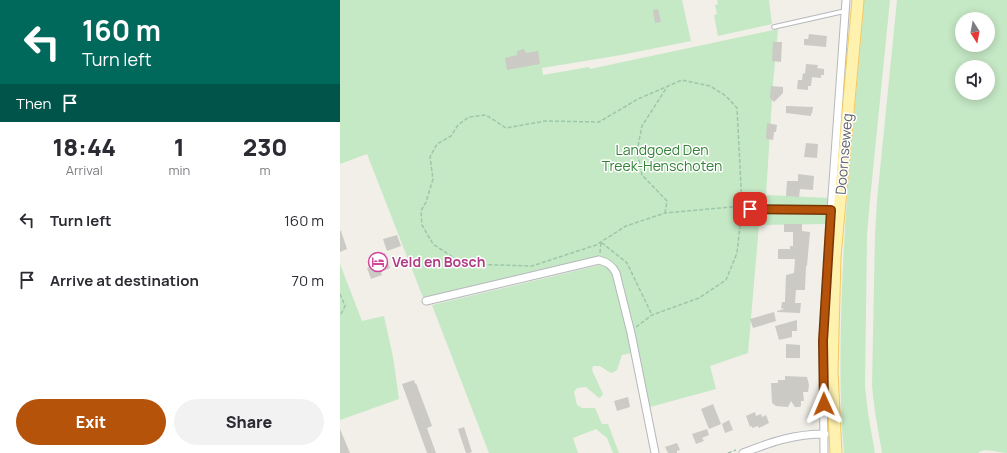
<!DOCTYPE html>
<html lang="en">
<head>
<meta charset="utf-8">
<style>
  body { margin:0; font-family:Manrope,sans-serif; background:#f2f2f3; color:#2b2b33; height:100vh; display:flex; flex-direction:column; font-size:15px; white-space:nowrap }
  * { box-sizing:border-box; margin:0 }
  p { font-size:13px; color:#7c7c81 }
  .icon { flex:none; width:22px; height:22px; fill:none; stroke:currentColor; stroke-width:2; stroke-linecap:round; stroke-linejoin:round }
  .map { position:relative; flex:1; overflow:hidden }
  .drawer { display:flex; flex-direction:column; background:#fff; width:340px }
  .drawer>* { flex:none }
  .hud { background:#00695c; color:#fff; overflow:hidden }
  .needle { width:26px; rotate:169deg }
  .tools { position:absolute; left:615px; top:12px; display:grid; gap:8px }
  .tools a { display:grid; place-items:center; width:40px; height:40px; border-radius:50%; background:#fff; box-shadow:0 2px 10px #0003; font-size:20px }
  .pin { position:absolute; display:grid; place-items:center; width:34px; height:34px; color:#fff; margin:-17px; border-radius:8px; box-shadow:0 2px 6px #0006 }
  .me { position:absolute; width:44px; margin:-22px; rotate:359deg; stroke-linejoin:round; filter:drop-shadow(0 0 3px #0008) }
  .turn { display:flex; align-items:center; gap:14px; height:84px; padding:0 16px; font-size:18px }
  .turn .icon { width:52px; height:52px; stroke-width:2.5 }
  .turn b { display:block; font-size:28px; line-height:34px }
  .then { display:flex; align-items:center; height:38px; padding:0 16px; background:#0003; gap:8px; font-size:15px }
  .eta { display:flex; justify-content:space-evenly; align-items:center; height:68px; text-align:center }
  .eta b { font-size:24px; font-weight:800; line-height:28px }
  .cta { display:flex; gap:8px; margin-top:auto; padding:8px 16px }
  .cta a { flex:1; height:46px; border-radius:24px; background:#b45309; color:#fff; font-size:16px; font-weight:800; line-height:46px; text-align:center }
  .cta a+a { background:#f2f2f3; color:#2b2b33 }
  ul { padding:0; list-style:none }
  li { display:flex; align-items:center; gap:12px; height:60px; padding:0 16px }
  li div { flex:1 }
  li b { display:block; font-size:15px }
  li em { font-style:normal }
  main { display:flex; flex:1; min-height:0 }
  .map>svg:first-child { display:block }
  .green { fill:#c5e8c5; fill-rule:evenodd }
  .building { fill:#cccac5 }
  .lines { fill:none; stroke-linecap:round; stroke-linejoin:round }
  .service-casing { stroke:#b5b8bc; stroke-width:5.5 }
  .minor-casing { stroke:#b5b8bc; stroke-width:9 }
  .primary-casing { stroke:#f2c960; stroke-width:13 }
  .path { stroke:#9cc7a9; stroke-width:1.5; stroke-dasharray:4 2; stroke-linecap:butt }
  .service { stroke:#fff; stroke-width:3.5 }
  .minor { stroke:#fff; stroke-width:7 }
  .primary { stroke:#fff2af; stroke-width:11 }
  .route-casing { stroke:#753606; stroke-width:10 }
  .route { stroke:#b45309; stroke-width:7 }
  .labels { text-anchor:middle; stroke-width:3; stroke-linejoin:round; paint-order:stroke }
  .park-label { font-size:14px; fill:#348238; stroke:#fff }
  .street-label { font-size:14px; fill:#5f6368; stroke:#fff }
  .hotel-label { font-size:14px; font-weight:bold; fill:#b23c85; stroke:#fff; text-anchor:start }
</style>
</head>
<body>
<main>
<section class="drawer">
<div class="hud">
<div class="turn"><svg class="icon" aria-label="left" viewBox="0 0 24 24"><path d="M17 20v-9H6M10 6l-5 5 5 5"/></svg><div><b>160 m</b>Turn left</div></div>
<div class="then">Then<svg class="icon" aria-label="arrive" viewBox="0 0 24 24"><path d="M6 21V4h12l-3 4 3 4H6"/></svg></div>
</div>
<div class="eta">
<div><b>18:44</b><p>Arrival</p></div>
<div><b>1</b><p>min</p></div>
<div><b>230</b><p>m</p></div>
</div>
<ul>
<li><svg class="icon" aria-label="left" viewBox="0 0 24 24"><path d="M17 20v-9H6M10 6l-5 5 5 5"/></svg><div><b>Turn left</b></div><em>160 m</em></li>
<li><svg class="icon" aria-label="arrive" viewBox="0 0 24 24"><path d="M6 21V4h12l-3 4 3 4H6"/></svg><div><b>Arrive at destination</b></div><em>70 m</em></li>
</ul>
<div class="cta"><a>Exit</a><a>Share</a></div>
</section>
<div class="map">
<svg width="667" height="453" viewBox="0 0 667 453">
  <rect width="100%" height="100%" fill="#f1efe8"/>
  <path class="green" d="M0,0H342L351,41L281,55L202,68L203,75L249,67L250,69L438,29L433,84L426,195L489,198L491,226H486V224L419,225L408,353L370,366L376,389L310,407L277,267C265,254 256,258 240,261L84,300L27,154L0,164Z
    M377,0H429L432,24L378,36L374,15L377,14L375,5L378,4Z
    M524,0H550L530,200L527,235L525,386L528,413L535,453H504C500,409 500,364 501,320C503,213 516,107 524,0Z
    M557,0H667V453C657,453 645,447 638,453H542L535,412L532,386L535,235L537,200ZM622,19H648V45H622ZM622,67H648V93H622Z
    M0,264L22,321L44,316L53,357L59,399L0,420Z
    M264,264L269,266L273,275L292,353L282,355L277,370L272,373L269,372L260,366H253L252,370L263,394L261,397L259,398L246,387L237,388L234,392L237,405L242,408H255L262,424H268L279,453H273L267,438L256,429L233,438L238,453H149L92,305Z"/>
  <path class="building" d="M318,9L321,22L315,23L313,10Z
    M469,34L487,36L486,47L464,45V39H468Z
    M433,42H442L441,62L432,61Z
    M184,49L186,53L198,51L200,64L167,70L165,58L177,55V51Z
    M466,64L478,65L477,68L484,69V75H481V78L472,77L471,86H468V90L457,89L458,80H462L463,73L465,74Z
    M431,86L443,87V93L434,102L430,98Z
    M446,106L473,107L472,114L471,113V116L446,113Z
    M427,123L437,125L436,132H434L433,140L426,139Z
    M466,143L478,144L477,158L464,157Z
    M458,174L474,176L473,190L460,189L459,197L446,196L447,181H458Z
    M444,224H462V231L470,232L467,266H466L465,290H456L455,303H461L460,313L437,312V311L444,309L441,308L442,302H445L446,275L454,273L455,259H438V249H450V246H453V232H444Z
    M0,231H1L7,249L0,252Z
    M57,235L61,246L47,251L43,239Z
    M45,253L50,268L41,272L42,275L31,279L27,268L33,266L30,257Z
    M434,312L436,321L413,328L410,319Z
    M457,320V331H452V337L439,340L435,326Z
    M446,344L460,345V358H446Z
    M445,376L467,377L469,385L468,392H463L464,401H461V406L459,407H455L451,401L448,407L436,406L432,403L431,383H438V380H445Z
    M74,380L75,384L76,383L92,426L87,428L96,453H87L62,384Z
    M288,397L290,407L277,411L274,401Z
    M373,404L381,424L369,429L361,409Z
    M415,412L416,416L421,414L422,417L426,415L429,423L419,428L418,426L412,428V426L410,427L406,416Z
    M389,420L393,430L385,433L382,424Z
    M124,427L132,452L129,453H126L118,429Z
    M0,429L10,453H0Z
    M367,429L369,435L362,438L364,441L356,444L352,434Z
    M337,443L340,450L337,451V453H328L325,447Z"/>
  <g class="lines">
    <g class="service-casing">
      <path id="service" d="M434,27L505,11
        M410,209L491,210"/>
    </g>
    <g class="minor-casing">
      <path id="minor" d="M86,301L259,260C267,262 272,265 276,273L291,333L315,453
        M403,453C431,442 454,434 485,434
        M484,453L483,341L491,210L506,0"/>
    </g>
    <g class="primary-casing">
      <path id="primary" d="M496,453L492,371L495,257L518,0"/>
    </g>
    <path class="path" d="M325,213L327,201L302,175L297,151L302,126L327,87
      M260,253L261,242L287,263L312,315
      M0,294L5,306L0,316
      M296,327L312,315L359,298L386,280L397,253L402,206L397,108L386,96L370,86L342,80L298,99L259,122L205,121L166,128L146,115L129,117L118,125L111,136L97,144L90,157L93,179L86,202L81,211L82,225L93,244L123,264L192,266L256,245L286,226L325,213L402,206L406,207
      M388,453L396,450"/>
    <use href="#service" class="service"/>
    <use href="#minor" class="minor"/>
    <use href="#primary" class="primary"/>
  </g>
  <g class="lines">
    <g class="route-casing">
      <path id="route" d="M410,209L491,210L483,341L484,404"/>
    </g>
    <use href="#route" class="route"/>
  </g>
  <defs>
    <g id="hotel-ring" transform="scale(1)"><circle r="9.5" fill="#fff" stroke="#d1479c" stroke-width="1.5"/><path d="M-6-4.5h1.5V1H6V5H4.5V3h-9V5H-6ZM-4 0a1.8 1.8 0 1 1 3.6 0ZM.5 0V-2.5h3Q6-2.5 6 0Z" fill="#d1479c"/></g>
  </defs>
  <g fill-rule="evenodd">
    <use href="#hotel-ring" x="38" y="262"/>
  </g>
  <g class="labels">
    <g class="park-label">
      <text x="322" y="155">Landgoed Den<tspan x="322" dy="16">Treek-Henschoten</tspan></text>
    </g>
    <g class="street-label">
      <text transform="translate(504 154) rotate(-85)" y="5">Doornseweg</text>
    </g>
    <g class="hotel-label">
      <text x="52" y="267">Veld en Bosch</text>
    </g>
  </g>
</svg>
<div class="tools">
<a><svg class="needle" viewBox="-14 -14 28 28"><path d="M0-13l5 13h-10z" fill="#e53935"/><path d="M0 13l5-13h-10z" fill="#7c7c81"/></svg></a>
<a><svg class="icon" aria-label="sound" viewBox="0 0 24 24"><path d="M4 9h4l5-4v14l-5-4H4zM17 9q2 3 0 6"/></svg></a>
</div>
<div class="pin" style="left:410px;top:209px;background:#d93025"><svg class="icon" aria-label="arrive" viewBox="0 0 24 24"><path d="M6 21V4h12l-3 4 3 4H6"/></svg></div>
<svg class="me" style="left:484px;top:404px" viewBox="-20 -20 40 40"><path d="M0-17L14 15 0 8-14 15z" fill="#b45309" stroke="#fff" stroke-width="4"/></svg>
</div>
</main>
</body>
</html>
